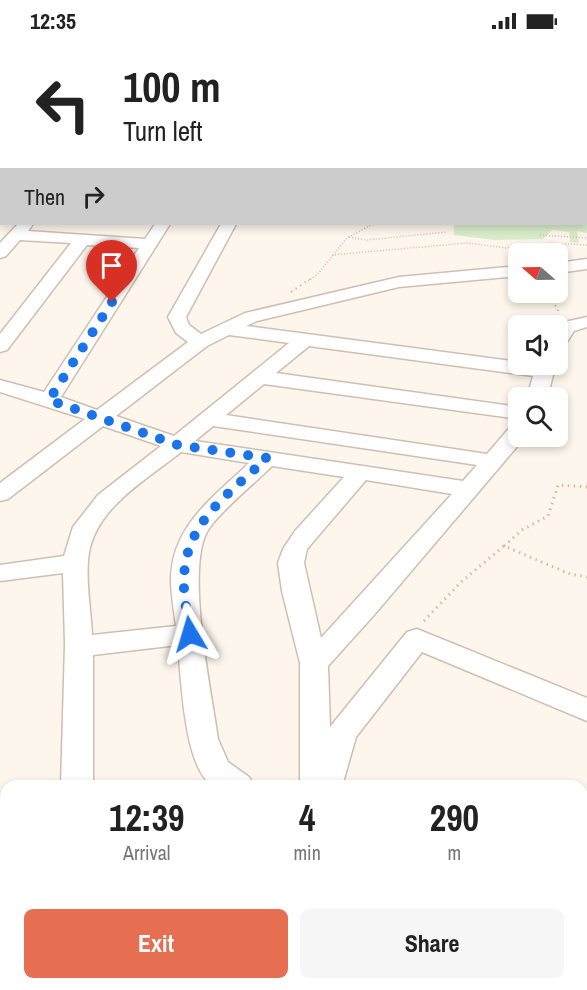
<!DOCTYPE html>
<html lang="en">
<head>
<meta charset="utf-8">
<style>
  body { margin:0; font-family:"Archivo Narrow",sans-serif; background:#f6f6f6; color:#222; height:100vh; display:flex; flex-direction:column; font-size:22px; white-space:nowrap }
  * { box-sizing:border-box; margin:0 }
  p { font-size:20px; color:#767676 }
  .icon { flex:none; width:33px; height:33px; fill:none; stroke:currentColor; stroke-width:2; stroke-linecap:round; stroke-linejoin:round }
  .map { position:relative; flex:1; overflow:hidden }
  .panel { position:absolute; left:0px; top:738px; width:588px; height:210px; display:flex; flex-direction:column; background:#fff; border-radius:18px 18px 0 0; box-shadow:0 3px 9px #0003 }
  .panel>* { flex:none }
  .top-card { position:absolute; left:0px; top:0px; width:588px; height:183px; box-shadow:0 3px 9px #0003; background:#fff; color:#222; overflow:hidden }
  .needle { width:39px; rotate:290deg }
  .controls { position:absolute; left:508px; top:201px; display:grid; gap:12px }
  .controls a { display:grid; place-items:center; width:60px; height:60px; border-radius:9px; background:#fff; box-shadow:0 3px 9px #0003; font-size:30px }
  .pin { position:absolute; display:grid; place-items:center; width:51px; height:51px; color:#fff; margin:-62px -26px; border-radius:50% 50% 50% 0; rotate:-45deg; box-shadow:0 0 6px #0007 }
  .pin .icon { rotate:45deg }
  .me { position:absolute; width:66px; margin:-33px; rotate:353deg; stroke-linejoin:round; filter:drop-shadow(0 0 4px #0008) }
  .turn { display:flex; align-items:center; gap:21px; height:126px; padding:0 24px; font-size:27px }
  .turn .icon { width:78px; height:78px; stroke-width:2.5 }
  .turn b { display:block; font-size:42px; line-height:51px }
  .then { display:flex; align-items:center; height:57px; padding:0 24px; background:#0003; gap:12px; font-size:22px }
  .eta { display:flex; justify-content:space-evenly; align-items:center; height:102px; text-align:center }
  .eta b { font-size:36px; font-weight:700; line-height:42px }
  .primary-button { display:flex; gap:12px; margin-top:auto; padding:12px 24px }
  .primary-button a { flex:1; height:69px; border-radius:9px; background:#e76f51; color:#fff; font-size:24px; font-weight:700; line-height:69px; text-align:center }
  .primary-button a+a { background:#f6f6f6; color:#222 }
  .status { display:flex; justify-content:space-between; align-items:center; height:42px; padding:0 30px; background:#fff; direction:ltr }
  .status svg { height:16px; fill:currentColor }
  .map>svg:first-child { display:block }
  .green { fill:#d8ecc9 }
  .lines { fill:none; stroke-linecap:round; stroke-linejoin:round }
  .stream { stroke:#a5d3da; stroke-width:2 }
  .river { fill:#bfe3e8; fill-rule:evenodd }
  .minor-casing { stroke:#d1beb0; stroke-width:3 }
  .path-far3 { stroke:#d9b8a5; stroke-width:1.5; stroke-dasharray:1 2; stroke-linecap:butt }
  .path-far2 { stroke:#d9b8a5; stroke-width:2; stroke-dasharray:1.5 4; stroke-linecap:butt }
  .path-far1 { stroke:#d9b8a5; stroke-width:3; stroke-dasharray:1.5 4.5; stroke-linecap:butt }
  .path { stroke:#d9b8a5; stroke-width:4.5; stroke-dasharray:2 6; stroke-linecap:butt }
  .minor { fill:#fff; fill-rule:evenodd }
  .route { stroke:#1a73e8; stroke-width:10; stroke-dasharray:0 18 }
</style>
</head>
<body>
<div class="status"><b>12:35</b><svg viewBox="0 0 49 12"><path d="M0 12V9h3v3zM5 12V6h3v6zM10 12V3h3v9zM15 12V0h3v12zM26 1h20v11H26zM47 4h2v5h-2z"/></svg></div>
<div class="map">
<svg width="587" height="948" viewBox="0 0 587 948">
  <rect width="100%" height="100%" fill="#fdf6ec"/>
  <path class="green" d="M587,153V191L577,189L579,201L570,200L569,190L552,188L543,197L494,198L454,193V182H586Z"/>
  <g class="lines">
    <path class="stream" d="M442,0L481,2
      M341,2L346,0"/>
    <path class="river" d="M0,874L6,877V926L0,923Z
      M44,942H103L105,948H47Z"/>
    <g class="minor-casing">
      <path id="minor" d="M0,0H6L7,2H2V5Z
        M166,0H190L191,2H167Z
        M377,0H400L401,2H378Z
        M586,37H587V43H586Z
        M0,52H2L0,59Z
        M2,84V93L0,94V85Z
        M0,131H2L0,141Z
        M18,182H33L28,189L145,197L155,182H170L61,355L97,368L188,300L176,291L168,275L221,182H236L186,275L189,283L201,292L245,271L399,235L519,224V234L399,245L257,279L246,284L519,320V322H556L547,356H527L533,334L309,304L276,331L519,365V377L264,342L226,373L487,412L511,384L519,383V394H526L374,573L328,624L330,685L407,590L417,587L587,656V679L422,610L356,695L342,744H300V621L282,549L278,521L283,507L295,489L344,435L272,424C252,444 227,463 210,485C183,520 212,652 218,697L228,720L249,735L254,744C243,744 223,748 213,743C184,729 181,633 178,603L93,613V744H61L65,602L63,531L0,539V523L64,514L73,485L98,453L161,404L103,384L8,457L0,459V441L85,377L0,350V338L44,350L139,206L87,203L7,308L0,310V292L71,201L20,198L6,214L0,216V201ZM229,293L289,301L174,394L116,374L207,304ZM213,384L477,423L463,439L195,399ZM181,410L249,421C214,455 172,483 171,537C171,552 174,569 176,584L92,593C91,569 86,543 88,519C91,468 145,439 181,410ZM366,438L452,452L321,596L304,521L307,507Z
        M587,217V227L558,231V221Z
        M587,275V285L574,289L565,303L558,305V285L560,281Z
        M0,765L6,766V794L0,793Z
        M277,942H319L322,948H280Z"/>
    </g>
    <path class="path-far3" d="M540,193L587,196
      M349,195L367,198L446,190
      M332,213L467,201L507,206L549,201L587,203
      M308,239L317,233L347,196L373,182"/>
    <path class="path-far2" d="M291,250L310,237
      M545,250L558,267L557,273
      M540,284L551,276"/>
    <path class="path-far1" d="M504,504L522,488L548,474L558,443L587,445
      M424,579L461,540L504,504L570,532L587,535"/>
    <path class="path" d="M0,864L6,867
      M130,942L140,948
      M366,942V948"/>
    <use href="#minor" class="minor"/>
  </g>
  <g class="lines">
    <path class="route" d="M112,260L49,358L178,403L267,416C229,452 185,480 184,537C183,555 188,574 190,592"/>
  </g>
</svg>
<div class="controls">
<a><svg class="needle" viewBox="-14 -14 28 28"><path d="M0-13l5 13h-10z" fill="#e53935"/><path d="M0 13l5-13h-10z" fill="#767676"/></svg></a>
<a><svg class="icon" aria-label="sound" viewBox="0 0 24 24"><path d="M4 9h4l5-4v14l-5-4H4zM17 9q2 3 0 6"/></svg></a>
<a><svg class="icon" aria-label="search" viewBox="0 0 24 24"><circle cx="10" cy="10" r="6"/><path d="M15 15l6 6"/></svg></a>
</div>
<div class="pin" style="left:112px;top:260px;background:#d93025"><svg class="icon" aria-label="arrive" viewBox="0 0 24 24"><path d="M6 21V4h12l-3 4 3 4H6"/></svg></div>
<svg class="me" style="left:190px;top:592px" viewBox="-20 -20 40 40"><path d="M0-17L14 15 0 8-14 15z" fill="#1a73e8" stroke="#fff" stroke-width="4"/></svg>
<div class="top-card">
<div class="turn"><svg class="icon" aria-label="left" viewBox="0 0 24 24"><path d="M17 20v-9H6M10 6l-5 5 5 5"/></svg><div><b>100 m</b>Turn left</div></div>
<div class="then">Then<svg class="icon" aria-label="right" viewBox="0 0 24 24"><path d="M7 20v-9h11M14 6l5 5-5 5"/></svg></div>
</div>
<section class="panel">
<div class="eta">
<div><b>12:39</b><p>Arrival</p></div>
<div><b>4</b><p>min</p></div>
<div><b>290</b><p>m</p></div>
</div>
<div class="primary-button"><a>Exit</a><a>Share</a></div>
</section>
</div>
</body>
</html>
